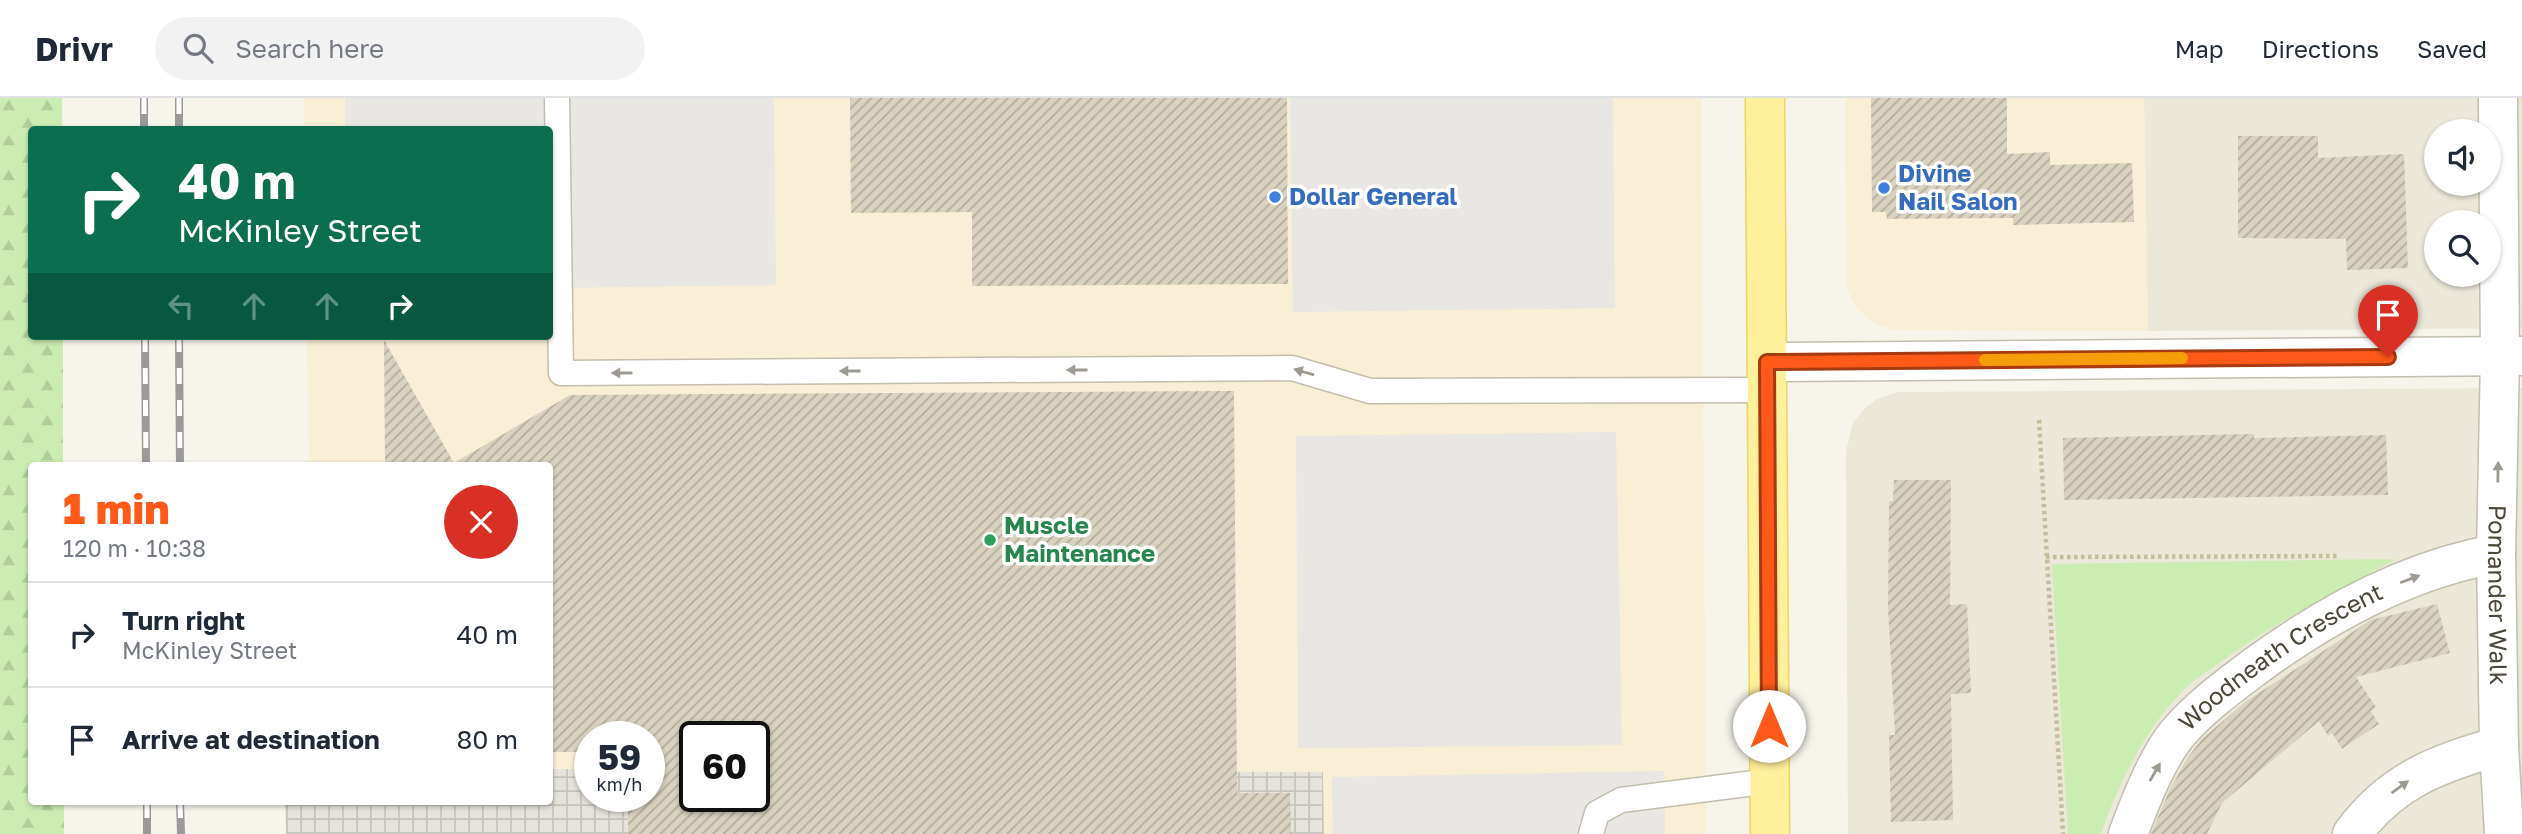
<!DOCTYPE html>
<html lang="en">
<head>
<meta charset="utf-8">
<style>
  body { margin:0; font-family:"Golos Text",sans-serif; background:#f2f2f3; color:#1f2937; height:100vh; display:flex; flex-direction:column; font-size:26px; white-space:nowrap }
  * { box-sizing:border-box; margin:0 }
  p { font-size:23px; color:#747a83 }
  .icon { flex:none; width:38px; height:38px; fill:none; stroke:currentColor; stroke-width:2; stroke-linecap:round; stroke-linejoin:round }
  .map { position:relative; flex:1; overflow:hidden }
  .panel { position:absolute; left:28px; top:364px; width:525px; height:343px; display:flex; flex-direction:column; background:#fff; border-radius:7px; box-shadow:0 2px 5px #0004 }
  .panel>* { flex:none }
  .hud { position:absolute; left:28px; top:28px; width:525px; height:214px; border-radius:7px; box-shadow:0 2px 5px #0004; background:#0b6e4f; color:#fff; overflow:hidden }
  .controls { position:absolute; left:2424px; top:21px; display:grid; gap:14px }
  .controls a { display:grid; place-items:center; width:77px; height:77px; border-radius:50%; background:#fff; box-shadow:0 2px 5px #0004; font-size:35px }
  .speed { position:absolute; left:574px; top:623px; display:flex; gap:14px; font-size:35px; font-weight:700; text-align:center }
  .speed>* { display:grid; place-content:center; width:91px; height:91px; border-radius:50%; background:#fff; box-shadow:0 2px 5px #0004; line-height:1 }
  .speed small { font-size:18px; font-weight:400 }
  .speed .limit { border:4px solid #111; border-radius:10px; background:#fff; color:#111 }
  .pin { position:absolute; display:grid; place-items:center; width:60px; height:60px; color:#fff; margin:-72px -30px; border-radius:50% 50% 50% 0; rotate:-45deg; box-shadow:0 0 7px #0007 }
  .pin .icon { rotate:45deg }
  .me { position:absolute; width:77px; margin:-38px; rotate:0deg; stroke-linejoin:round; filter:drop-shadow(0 0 5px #0008) }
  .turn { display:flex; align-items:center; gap:24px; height:147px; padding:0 35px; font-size:32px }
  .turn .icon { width:91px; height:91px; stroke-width:2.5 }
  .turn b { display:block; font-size:49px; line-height:60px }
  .lanes { display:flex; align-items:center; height:66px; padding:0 35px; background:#0003; justify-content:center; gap:35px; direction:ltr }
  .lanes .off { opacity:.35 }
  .round { display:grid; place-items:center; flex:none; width:74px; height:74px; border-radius:37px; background:#f2f2f3 }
  .head { display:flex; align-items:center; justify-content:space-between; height:119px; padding:0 35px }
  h1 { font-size:42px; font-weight:800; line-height:52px; color:#ff5a1a }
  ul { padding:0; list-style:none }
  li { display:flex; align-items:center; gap:21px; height:105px; padding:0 35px; border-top:2px solid #e0e1e3 }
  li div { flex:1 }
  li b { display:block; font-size:26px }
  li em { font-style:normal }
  header { display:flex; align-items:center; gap:42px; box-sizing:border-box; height:98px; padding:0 35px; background:#fff; border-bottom:2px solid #e0e1e3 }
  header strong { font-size:33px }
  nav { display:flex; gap:38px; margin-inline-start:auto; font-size:24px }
  .search { width:490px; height:63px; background:#f2f2f3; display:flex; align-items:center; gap:18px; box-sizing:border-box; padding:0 24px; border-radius:38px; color:#747a83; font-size:26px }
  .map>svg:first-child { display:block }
  .residential { fill:#ebe7d9; fill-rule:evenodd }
  .commercial { fill:#f9eed6 }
  .industrial { fill:url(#industrial-grid) }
  .green { fill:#cbedb2 }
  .forest { fill:url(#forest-firs) }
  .parking { fill:#e8e7e3 }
  .building { fill:url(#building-hatch); fill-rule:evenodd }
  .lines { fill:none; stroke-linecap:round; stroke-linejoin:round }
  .service-casing { stroke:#c3bead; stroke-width:27 }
  .minor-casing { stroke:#c3bead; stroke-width:41 }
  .primary-casing { stroke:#ecd563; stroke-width:41 }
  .path { stroke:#c6bd9d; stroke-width:4.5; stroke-dasharray:3.5 3.5; stroke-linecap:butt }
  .service { stroke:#fff; stroke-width:24 }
  .minor { stroke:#fff; stroke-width:38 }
  .primary { stroke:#fff09c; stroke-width:38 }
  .rail-casing { stroke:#9a9a9a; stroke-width:8 }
  .rail { stroke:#fff; stroke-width:5; stroke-dasharray:16; stroke-linecap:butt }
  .oneway { fill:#9d9a92 }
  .route-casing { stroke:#a63a11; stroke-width:18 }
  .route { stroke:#ff5a1a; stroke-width:12 }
  .slow { stroke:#f59e0b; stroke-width:12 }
  .shop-dot { fill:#3f7fe0; stroke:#fff; stroke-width:2.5 }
  .leisure-dot { fill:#2e9e5b; stroke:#fff; stroke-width:2.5 }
  .labels { text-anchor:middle; stroke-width:7; stroke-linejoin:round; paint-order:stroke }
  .shop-label { font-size:24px; font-weight:bold; fill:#366cbe; stroke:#fff; text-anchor:start }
  .leisure-label { font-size:24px; font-weight:bold; fill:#27864d; stroke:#fff; text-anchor:start }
  .street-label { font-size:24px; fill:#4c4738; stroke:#fff }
</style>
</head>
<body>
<header>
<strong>Drivr</strong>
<div class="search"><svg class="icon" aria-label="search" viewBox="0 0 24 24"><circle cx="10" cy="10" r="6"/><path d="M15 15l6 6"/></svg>Search here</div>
<nav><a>Map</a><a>Directions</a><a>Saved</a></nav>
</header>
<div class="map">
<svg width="2522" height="736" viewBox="0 0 2522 736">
  <defs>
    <pattern id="industrial-grid" width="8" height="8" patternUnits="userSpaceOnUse" patternTransform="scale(1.75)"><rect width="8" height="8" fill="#e6e3dc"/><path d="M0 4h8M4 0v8" fill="none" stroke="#c7c4be"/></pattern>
    <pattern id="forest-firs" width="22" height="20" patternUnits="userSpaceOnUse" patternTransform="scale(1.75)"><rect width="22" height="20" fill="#cbedb2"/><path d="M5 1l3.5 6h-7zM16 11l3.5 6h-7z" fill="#b0cd9a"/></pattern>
    <pattern id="building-hatch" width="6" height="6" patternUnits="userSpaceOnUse" patternTransform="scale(1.75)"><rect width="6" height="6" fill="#d9d2c0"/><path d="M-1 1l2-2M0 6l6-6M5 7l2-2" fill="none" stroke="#b2ac9d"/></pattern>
  </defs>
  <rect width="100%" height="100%" fill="#f6f4eb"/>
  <path class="residential" d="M2144,0H2522V230L2148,233ZM2436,33H2488V86H2436ZM2436,124H2488V177H2436Z
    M2522,290V736H1848L1846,353L1853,325L1865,310L1877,301L1898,294Z"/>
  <path class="commercial" d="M304,0H1701L1706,736H1324L1323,674L754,672V639H590V671H550V368L309,367L307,238H550V32L304,31Z
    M1845,0H2144L2148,233L1894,232L1876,226L1857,211L1847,191Z"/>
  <path class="industrial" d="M550,671H590V698H754V672L1323,674L1324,736H286L285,704H550Z"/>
  <path class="green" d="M2385,461L2394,462C2335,494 2276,524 2222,563C2212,570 2201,577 2191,585C2149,623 2119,683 2101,736H2068L2052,466Z"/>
  <path class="forest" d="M0,0H62V31L32,32V238H63V367L32,368V704H64V736H0Z"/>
  <path class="parking" d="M345,0H774L776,187L550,190V32L345,31Z
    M1290,0H1613L1615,210L1293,214Z
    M1616,334L1622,647L1298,650L1296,338Z
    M1664,673L1665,736H1333L1332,679Z"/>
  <path class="building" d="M850,0H1287L1288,186L972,188V114L851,115Z
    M1871,0H2007V56L2050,54V67L2132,65L2134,124L2013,127V120L1887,121L1886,114H1872Z
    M2238,38H2318V60L2404,56L2408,170L2347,172L2346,141L2238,140Z
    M384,242L454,365L570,297L1234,293L1237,695H1290L1291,736H628V698H649V639H590V654H550V368H385ZM695,639H754V698H695Z
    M2254,336V340L2386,337L2388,397L2064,402L2063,340Z
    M1894,382H1951L1950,507L1967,506L1971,595L1951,596L1953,722L1891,724L1889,637H1895L1888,510L1889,403H1893Z
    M2437,506L2450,555L2356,579L2376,609L2371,613L2379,626L2342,651L2332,635L2328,638L2319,623L2222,705L2207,736H2151L2169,693L2188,659L2202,641L2245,604L2371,522Z"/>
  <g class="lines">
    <g class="service-casing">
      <path id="service" d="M557,0L561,275L1292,270L1370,293L1768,292
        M1591,736L1597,715L1621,702L1770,683"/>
    </g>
    <g class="minor-casing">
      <g id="minor">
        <path id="s1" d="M2498,0L2500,258L2496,456L2499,648L2504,736"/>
        <path d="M1767,264L2522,258"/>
        <path id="s2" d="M2128,736C2140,705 2156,662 2177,636C2200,609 2229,588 2257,567C2327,516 2409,471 2496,456"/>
        <path d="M2352,736C2392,682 2437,666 2499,648"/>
      </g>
    </g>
    <g class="primary-casing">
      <path id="primary" d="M1765,0L1770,736"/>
    </g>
    <path class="path" d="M2039,322L2063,736
      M2046,459L2338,458"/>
    <use href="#service" class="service"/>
    <use href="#minor" class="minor"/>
    <use href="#primary" class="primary"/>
    <g class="rail-casing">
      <path id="rail" d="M144,0V32
        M179,0V32
        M145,238L146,368
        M179,238L180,368
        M147,704V736
        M180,704L181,736"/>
    </g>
    <use href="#rail" class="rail"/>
  </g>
  <defs><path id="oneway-solid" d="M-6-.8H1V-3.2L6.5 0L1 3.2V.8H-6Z" transform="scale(1.75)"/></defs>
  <g class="oneway">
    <use href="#oneway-solid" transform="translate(1077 272) rotate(180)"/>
    <use href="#oneway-solid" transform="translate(850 273) rotate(180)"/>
    <use href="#oneway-solid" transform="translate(1304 274) rotate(-164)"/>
    <use href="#oneway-solid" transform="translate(622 275) rotate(180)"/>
    <use href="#oneway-solid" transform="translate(2498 374) rotate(-89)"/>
    <use href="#oneway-solid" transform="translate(2410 481) rotate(-21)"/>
    <use href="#oneway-solid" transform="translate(2155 674) rotate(-60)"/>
    <use href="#oneway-solid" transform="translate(2400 689) rotate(-36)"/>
  </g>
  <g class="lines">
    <g class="route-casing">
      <path id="route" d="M1769,628L1767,264L2388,259"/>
    </g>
    <use href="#route" class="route"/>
    <path class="slow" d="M1985,262L2182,260"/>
  </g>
  <g class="shop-dot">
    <circle cx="1884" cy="90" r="7"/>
    <circle cx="1275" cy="99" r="7"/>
  </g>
  <circle class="leisure-dot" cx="990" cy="442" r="7"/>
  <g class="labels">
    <g class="shop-label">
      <text x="1898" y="84">Divine<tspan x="1898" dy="28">Nail Salon</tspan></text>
      <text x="1289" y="107">Dollar General</text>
    </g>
    <g class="leisure-label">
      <text x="1004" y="436">Muscle<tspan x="1004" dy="28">Maintenance</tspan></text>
    </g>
    <g class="street-label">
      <text dy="8" stroke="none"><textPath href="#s1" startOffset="497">Pomander Walk</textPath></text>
      <text dy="8" stroke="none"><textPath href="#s2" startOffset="242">Woodneath Crescent</textPath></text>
    </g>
  </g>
</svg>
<div class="controls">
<a><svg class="icon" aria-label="sound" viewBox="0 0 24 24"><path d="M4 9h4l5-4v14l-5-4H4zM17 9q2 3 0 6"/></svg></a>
<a><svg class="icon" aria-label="search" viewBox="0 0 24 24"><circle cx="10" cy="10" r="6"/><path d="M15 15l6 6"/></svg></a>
</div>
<div class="speed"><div>59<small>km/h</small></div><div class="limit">60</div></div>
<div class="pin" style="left:2388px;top:259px;background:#d93025"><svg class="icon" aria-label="arrive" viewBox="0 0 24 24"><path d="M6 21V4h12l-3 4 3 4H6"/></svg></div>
<svg class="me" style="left:1769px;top:628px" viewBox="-20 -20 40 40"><circle r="19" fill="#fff"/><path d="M0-13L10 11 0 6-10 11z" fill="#ff5a1a"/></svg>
<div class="hud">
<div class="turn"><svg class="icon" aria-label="right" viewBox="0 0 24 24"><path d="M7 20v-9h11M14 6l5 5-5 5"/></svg><div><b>40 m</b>McKinley Street</div></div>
<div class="lanes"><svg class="icon off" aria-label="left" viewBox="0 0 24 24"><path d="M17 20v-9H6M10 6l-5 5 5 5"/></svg><svg class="icon off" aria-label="ahead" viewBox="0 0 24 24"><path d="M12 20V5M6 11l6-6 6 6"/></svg><svg class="icon off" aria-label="ahead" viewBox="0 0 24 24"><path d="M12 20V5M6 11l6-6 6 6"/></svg><svg class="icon" aria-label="right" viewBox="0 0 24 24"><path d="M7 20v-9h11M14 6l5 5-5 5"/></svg></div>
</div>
<section class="panel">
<div class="head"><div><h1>1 min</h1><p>120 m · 10:38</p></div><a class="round" style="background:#d93025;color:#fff"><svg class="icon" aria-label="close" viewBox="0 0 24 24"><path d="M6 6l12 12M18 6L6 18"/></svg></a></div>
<ul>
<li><svg class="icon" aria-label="right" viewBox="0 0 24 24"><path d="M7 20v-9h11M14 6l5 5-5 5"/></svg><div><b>Turn right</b><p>McKinley Street</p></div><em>40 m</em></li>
<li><svg class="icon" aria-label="arrive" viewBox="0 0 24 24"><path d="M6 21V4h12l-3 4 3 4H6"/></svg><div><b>Arrive at destination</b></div><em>80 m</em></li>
</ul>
</section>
</div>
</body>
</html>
